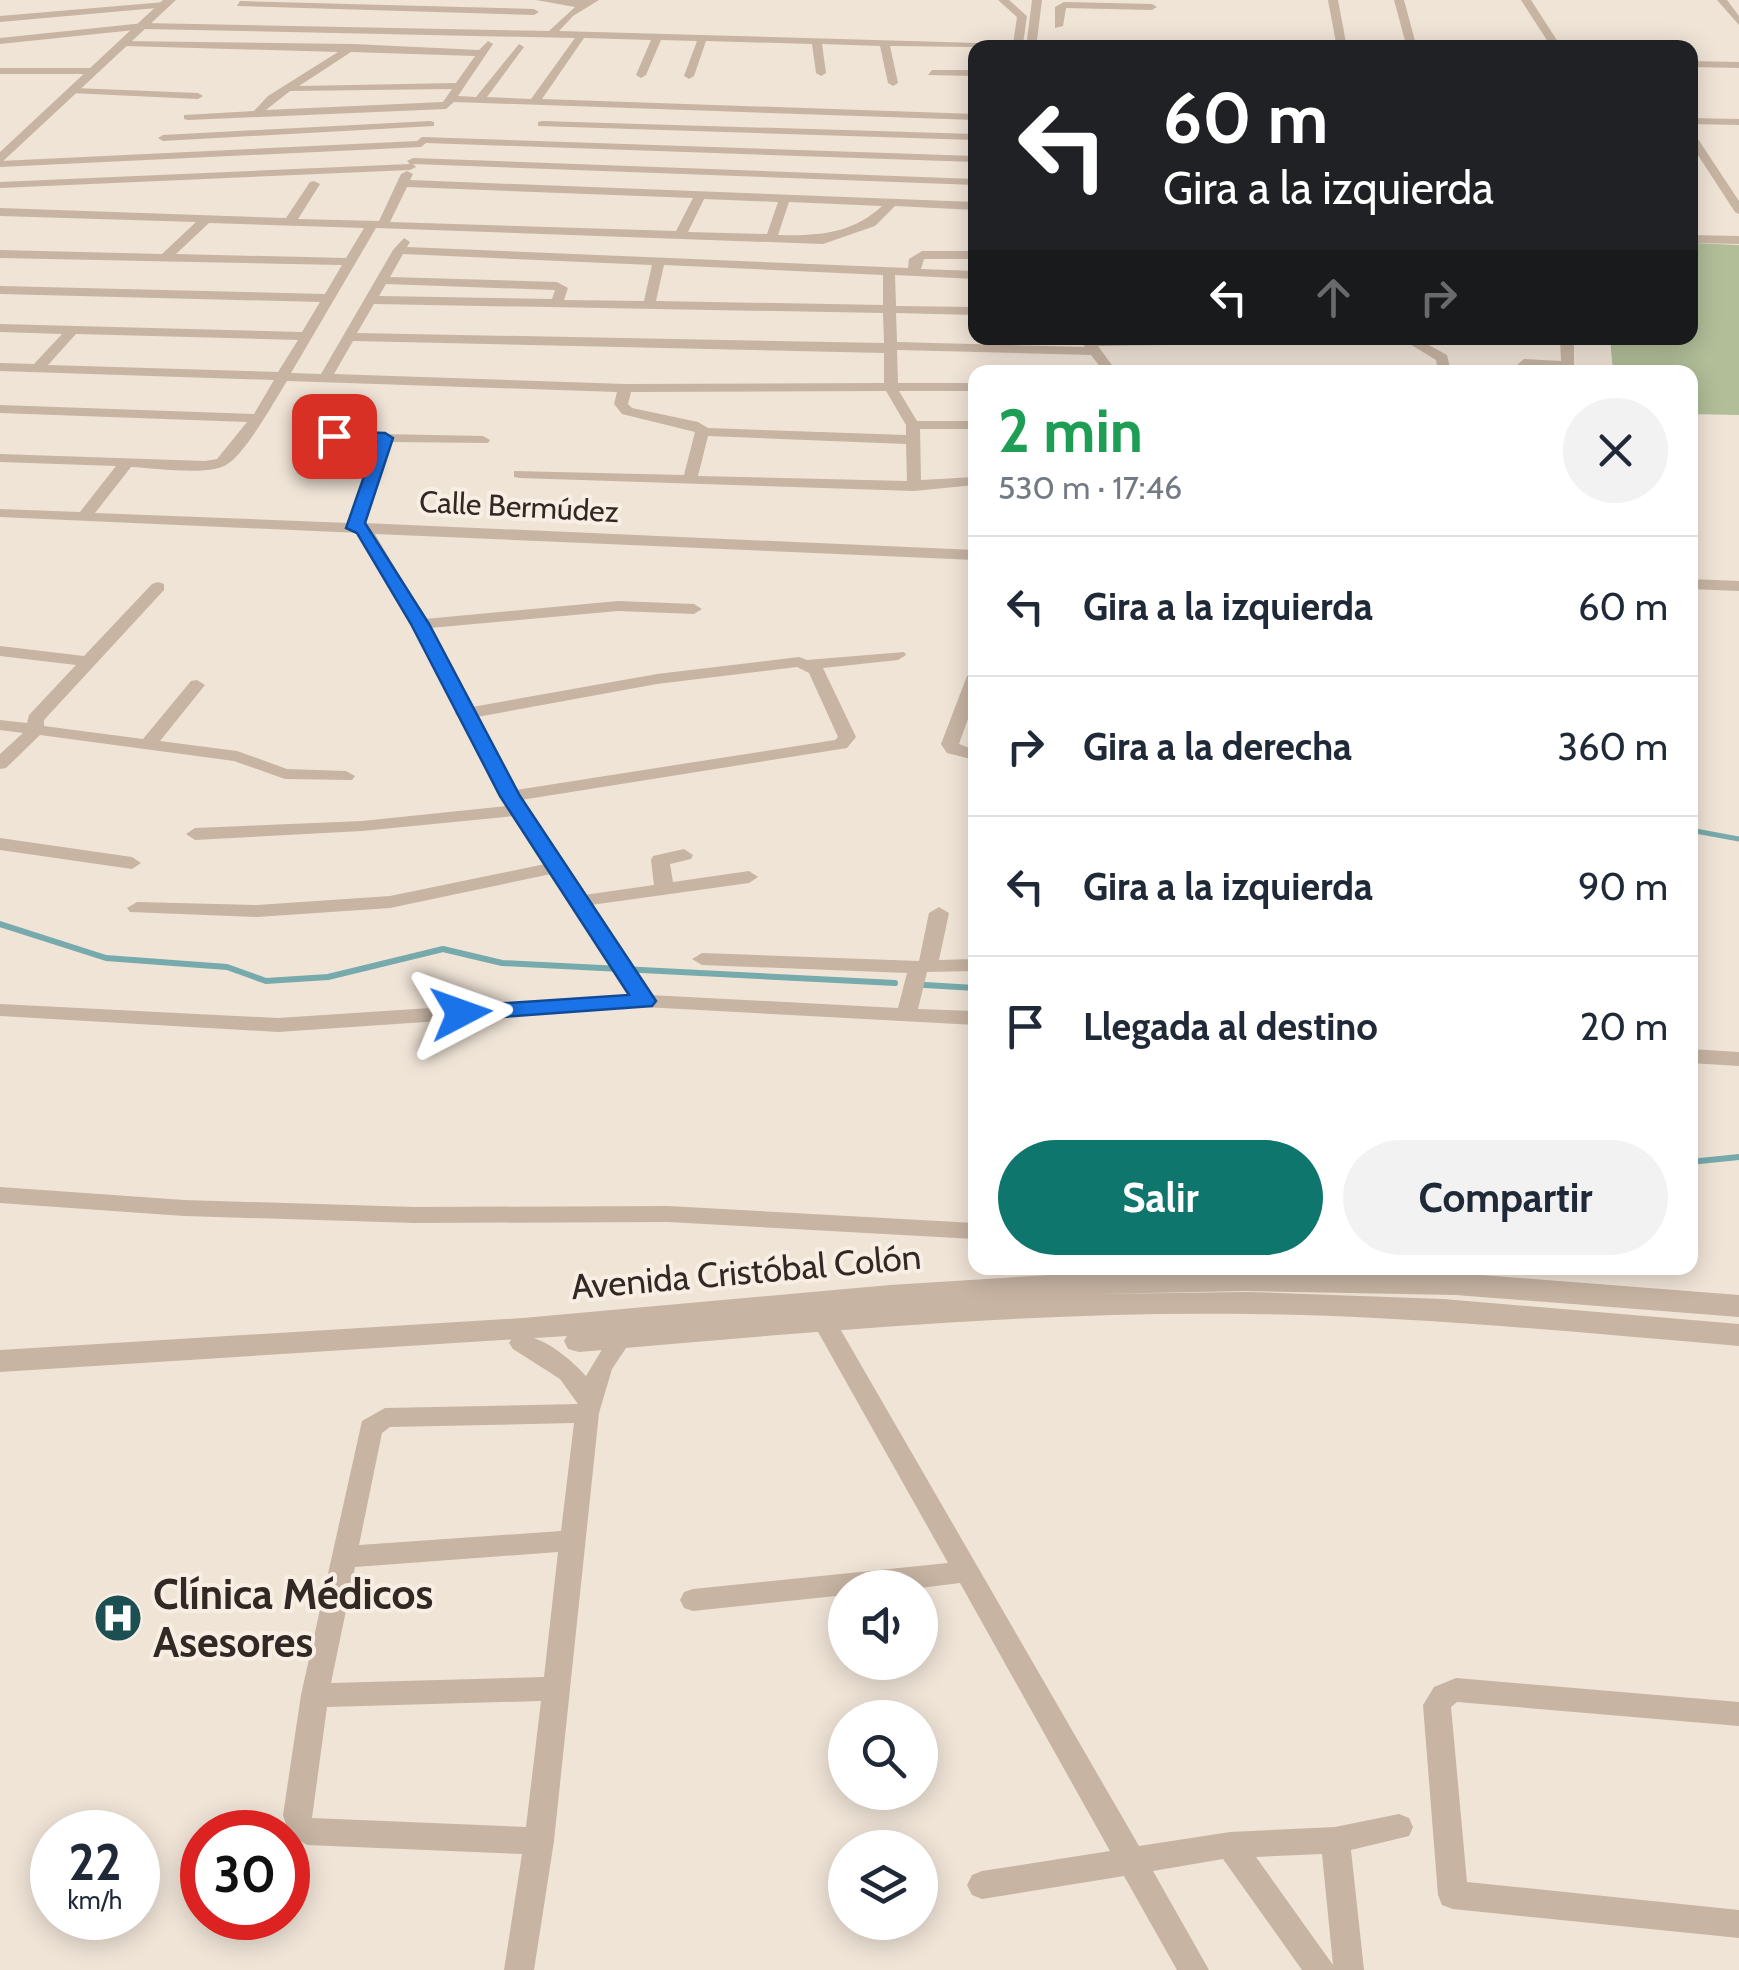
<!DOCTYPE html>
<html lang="es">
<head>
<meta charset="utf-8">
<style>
  body { margin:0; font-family:Cabin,sans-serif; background:#f2f2f3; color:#1f2937; height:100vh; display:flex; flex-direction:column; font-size:38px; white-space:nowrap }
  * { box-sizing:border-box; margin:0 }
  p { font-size:32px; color:#747a83 }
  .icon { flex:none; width:55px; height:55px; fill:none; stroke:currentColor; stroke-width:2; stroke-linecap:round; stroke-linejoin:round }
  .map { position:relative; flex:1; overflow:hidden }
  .side { position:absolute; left:968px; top:365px; width:730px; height:910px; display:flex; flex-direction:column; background:#fff; border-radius:20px; box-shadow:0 5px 25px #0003 }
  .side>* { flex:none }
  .hud { position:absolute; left:968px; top:40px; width:730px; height:305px; border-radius:20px; box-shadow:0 5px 25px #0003; background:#202124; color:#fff; overflow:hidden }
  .buttons { position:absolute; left:828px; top:1570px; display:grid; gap:20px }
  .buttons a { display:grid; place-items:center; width:110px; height:110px; border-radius:50%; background:#fff; box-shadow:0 5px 25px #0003; font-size:50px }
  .speed { position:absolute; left:30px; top:1810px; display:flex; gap:20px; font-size:50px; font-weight:700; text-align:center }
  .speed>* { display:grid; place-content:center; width:130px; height:130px; border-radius:50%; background:#fff; box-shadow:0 5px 25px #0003; line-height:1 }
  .speed small { font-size:25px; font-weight:400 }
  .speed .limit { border:15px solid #d22; background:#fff; color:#111 }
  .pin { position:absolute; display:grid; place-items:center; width:85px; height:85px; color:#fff; margin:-42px; border-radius:20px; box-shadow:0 5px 15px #0006 }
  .me { position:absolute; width:110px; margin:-55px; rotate:86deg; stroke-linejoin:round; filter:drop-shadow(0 0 8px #0008) }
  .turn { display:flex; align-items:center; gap:35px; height:210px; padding:0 30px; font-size:45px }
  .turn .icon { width:130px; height:130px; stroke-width:2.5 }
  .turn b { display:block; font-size:70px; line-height:85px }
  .lanes { display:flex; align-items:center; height:95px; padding:0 30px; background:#0003; justify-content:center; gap:50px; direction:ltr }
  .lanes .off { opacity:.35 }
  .round { display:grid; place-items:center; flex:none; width:105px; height:105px; border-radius:52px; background:#f2f2f3 }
  .summary { display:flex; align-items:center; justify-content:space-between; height:170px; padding:0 30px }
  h1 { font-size:60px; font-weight:700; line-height:75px; color:#1e9e55 }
  .button { display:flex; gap:20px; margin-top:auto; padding:20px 30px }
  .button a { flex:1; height:115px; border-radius:60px; background:#0f766e; color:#fff; font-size:40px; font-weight:700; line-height:115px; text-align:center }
  .button a+a { background:#f2f2f3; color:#1f2937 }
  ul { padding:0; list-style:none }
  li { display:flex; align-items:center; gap:30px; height:140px; padding:0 30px; border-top:2px solid #e0e1e3 }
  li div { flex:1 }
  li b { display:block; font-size:38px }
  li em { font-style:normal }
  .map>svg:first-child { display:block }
  .green { fill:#b1be98 }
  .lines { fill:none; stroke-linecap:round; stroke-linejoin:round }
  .stream-far1 { stroke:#77aaac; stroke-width:5 }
  .stream { stroke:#77aaac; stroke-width:6 }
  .minor { fill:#c7b4a3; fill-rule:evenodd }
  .tertiary { fill:#c7b4a3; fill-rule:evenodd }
  .route { fill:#1a73e8; stroke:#114b97; stroke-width:2.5 }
  .labels { text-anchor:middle; stroke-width:8; stroke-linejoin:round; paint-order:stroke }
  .far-street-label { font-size:30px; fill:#322925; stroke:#f8eee3 }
  .street-label { font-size:35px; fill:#322925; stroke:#f8eee3 }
  .near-poi-label { font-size:42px; font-weight:bold; fill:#322925; stroke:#f8eee3; text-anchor:start }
</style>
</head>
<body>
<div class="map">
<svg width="1739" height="1970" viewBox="0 0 1739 1970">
  <rect width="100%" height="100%" fill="#f0e4d7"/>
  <path class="green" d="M1690,243L1739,245V415L1690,414V372H1613L1610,338H1690Z"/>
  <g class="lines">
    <path class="stream-far1" d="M1690,830L1739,839"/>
    <path class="stream" d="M0,924L106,958L227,967L266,981L328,977L443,949L502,963L895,983
      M925,985L975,988
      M1690,1162L1739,1157"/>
    <path class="minor" d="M536,0H599L573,16L559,31L1013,44L1017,17L998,0H1009L1027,16L1023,44L1060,48L890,46L898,83L893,86L888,83L880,46L822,44L826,73L821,76L816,73L812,44L706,41L694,76L689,79L684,76L697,41L661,40L646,75L641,78L636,75L651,40L584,38L542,99L975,114V120L454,102L446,109L188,120L184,119V115L254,111L268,96L338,52L126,46L122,41L353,44L479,50L488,41L493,44L458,96L476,97L519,44L524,47L487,97L531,99L575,38L144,29L0,44V38L144,23L549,31L575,7ZM351,52L475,56L456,83L299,86ZM452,89L443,102L266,110L290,91Z
      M1032,0H1042L1037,40L1032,43L1027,40Z
      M1328,0H1338L1347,48H1337Z
      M1394,0H1404L1417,48H1407Z
      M1521,0H1531L1562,48H1552Z
      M1717,0H1727L1739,16V25Z
      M240,1L534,9L539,12L534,15L237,6Z
      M165,2L168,7L0,22V16Z
      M1064,2L1152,4L1157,7L1152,10L1066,8L1063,26L1055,28V7Z
      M1690,61L1739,62V68L1690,67Z
      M0,68H94L99,71L94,74H0Z
      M932,70H975V76L928,75Z
      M74,88L198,93L203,96L198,99L70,93V89Z
      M1690,118L1739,119V125L1690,124Z
      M430,121L434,122V126L163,141L158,138L163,135Z
      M542,121L975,134V140L538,126V122Z
      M1690,132L1694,133L1739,201V214L1735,212L1690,143Z
      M422,137L975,156V162L426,143L421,147L0,167V161L417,141Z
      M413,158L975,179V185L413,164L416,167L410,170L0,188V182L410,164L407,161Z
      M407,171L413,174L410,180L975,202V210L895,206L875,226L823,244L376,228L291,373L321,374L393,250L404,238L410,242L407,247L908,268L909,259L922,251H975V259H924L921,269L975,271V279L895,275L896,306L975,307V315L896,313L897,342L1085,347L1081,342L1088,338H1392L1385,342L1098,346L1117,372H1104L1091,355L897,350L898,383H975V391H899L917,421H975V429H920L921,480L975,477V485L914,491L519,478L514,477V471L684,475L695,432L622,414L614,404L617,392L287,381C275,400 245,455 226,465C208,476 153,468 131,467L95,513L349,523L377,441L335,440L330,439V433L483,436L490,440L488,443L391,442L364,523L975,550V560L375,534L425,619L618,601L694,604L702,609L694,614L618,611L430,628L472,707L657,674L799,657L807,660L904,652L906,655L898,660L823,668L856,737L847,748L521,800L584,895L654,885L651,860L653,856L684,849L693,855L691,859L670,864L673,882L749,871L758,877L749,883L591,905L650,995L898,1008L907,973L702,965L692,959L702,953L919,961L929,913L939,907L949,913L939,960L975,959V971L927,972L918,1009L975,1011V1025L644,1007L278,1032L0,1016V1004L278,1018L630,995L551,874L390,908L257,917L130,912L127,908L137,902L257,905L390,896L545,864L514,816L362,831L195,840L186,834L195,828L362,821L507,806L461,718L455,714L457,711L412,624L359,533L0,517V509L80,512L116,466L0,462V454L205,461L217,459L247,422L0,413V405L254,414L274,380L0,371V363L34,364L62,334L0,332V324L302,332L320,302L0,294V286L325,294L342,265L0,258V250L162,254L196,222L0,216V208L286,218L310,182L314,181L320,184L298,219L379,221L401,174ZM407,187L693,198L676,231L390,222ZM704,199L778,202L767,234L688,232ZM789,202L882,206C852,234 818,236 778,235ZM209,223L364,228L346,258L176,254ZM403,254L652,265L644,301L564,300L568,288L557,282L390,277ZM664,265L883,275V305L656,301ZM386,284L555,290L552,299L379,296ZM374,304L883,313L884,343L357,333ZM76,334L298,340L278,372L48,365ZM353,341L884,353V383L625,384L334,374ZM886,391L906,425V435L708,428L698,422L632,408L628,404L631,392ZM708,436L906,444L907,481L698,476ZM797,667L809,673L838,737L835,740L516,790L477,717L657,684Z
      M1690,235L1739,236V244L1690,243Z
      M1400,338H1416L1447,355L1451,372H1438L1436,360Z
      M1560,338H1574V372L1531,366L1530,372H1518L1517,365L1524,359L1561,361Z
      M1690,579L1739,581V591L1690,589Z
      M158,582L164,584V590L44,720V726L143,739L191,681L197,680L205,685L160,741L237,751L287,769L346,771L355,776L352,780L285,779L234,761L40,735L6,768L0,769V754L23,733L0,730V720L27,723L29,715L76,665L0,656V646L84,656L152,584Z
      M975,671V699L959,744L975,750V760L947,753L941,744L967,676Z
      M0,838L132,857L141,863L132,869L0,850Z
      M1690,1049L1739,1052V1066L1690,1063Z
      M0,1187L184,1200L415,1207L668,1206L975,1223V1239L668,1222L415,1223L184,1216L0,1203Z
      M1049,1268H1076L1092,1284L1088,1290H1072Z
      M816,1298L824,1301L1139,1846L1230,1832L1335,1827L1399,1814L1409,1818L1413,1827L1409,1836L1351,1850L1364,1970H1302L1223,1859L1153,1871L1209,1970H1177L1124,1876L982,1899L972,1895L967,1885L972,1875L982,1871L1110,1851L960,1583L920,1588H845V1595L693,1611L684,1608L680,1600L684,1592L693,1589L948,1563L804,1307L808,1301ZM1322,1854L1333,1965L1256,1857Z
      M620,1330L628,1333L632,1339L612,1369L599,1413L554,1841L534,1970H504L522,1854L307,1845L289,1834L283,1815L301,1695L362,1421L385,1408L578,1404L560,1379L513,1349L509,1343L513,1337C536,1329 571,1359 586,1376L612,1333ZM574,1423L561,1531L359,1545L382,1433L390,1427ZM558,1552L544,1677L331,1683L355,1567ZM541,1701L526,1827L312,1818L327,1707Z
      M1456,1678L1739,1702V1726L1457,1702L1451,1707L1467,1882L1739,1910V1938L1453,1909L1442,1905L1438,1895L1423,1705L1434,1687Z"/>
    <path class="tertiary" d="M163,0H176L0,164V152Z
      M1244,1269L1456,1273L1739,1295V1317L1456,1295L1244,1291L1097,1294L1249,1292L1443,1299L1739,1324V1346C1576,1332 1413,1316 1250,1314C1026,1311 802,1333 579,1352L568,1349L564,1341L567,1336L0,1372V1350L523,1318L890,1285L1080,1273Z"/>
  </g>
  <path class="route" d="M334,431L385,433L393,438L365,523L429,624L520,796L656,1001L652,1006L461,1020L450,1013L461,1006L629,995L500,796L411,624L357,533L346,528L376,442L329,439L326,436Z"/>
  <defs>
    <g id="hospital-disc" transform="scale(2.5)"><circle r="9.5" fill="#1c4f52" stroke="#f8eee3"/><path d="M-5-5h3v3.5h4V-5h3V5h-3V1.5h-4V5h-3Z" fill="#fff"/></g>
  </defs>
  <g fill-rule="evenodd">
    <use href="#hospital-disc" x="118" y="1618"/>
  </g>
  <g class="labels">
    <g class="far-street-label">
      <text transform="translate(519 507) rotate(3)" y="10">Calle Bermúdez</text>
    </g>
    <g class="street-label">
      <text transform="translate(746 1272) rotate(-5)" y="12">Avenida Cristóbal Colón</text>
    </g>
    <g class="near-poi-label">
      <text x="153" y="1609">Clínica Médicos<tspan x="153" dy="48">Asesores</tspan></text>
    </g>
  </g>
</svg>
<div class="buttons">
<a><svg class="icon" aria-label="sound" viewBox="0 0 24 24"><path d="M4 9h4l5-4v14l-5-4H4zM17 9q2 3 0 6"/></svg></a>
<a><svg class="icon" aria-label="search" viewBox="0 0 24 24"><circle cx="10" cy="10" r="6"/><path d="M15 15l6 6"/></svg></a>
<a><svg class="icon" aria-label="layers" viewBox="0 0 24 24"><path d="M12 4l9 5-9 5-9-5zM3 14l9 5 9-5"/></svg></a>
</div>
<div class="speed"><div>22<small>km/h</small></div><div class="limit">30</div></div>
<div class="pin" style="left:334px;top:436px;background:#d93025"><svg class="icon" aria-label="arrive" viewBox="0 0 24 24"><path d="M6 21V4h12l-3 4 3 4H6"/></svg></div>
<svg class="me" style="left:461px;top:1013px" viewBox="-20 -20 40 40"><path d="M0-17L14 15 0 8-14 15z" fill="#1a73e8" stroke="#fff" stroke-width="4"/></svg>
<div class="hud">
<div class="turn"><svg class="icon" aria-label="left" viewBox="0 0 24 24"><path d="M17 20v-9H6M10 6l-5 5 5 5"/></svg><div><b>60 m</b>Gira a la izquierda</div></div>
<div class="lanes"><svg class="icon" aria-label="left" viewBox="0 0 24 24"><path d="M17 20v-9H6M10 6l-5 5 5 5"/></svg><svg class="icon off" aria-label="ahead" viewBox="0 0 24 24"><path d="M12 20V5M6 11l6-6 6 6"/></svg><svg class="icon off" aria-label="right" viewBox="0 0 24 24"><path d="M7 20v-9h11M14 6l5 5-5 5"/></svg></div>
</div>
<section class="side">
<div class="summary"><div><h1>2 min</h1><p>530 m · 17:46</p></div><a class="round"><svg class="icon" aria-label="close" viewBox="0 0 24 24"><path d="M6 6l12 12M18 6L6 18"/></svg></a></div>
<ul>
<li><svg class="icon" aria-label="left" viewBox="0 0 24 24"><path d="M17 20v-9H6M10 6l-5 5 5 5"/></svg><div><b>Gira a la izquierda</b></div><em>60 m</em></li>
<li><svg class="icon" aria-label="right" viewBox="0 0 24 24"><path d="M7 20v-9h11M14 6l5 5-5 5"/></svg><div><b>Gira a la derecha</b></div><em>360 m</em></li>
<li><svg class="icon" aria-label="left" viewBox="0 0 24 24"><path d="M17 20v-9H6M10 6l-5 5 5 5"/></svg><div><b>Gira a la izquierda</b></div><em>90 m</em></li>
<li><svg class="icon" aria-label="arrive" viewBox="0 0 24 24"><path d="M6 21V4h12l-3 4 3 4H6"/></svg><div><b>Llegada al destino</b></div><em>20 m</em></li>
</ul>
<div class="button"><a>Salir</a><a>Compartir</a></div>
</section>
</div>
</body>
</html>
